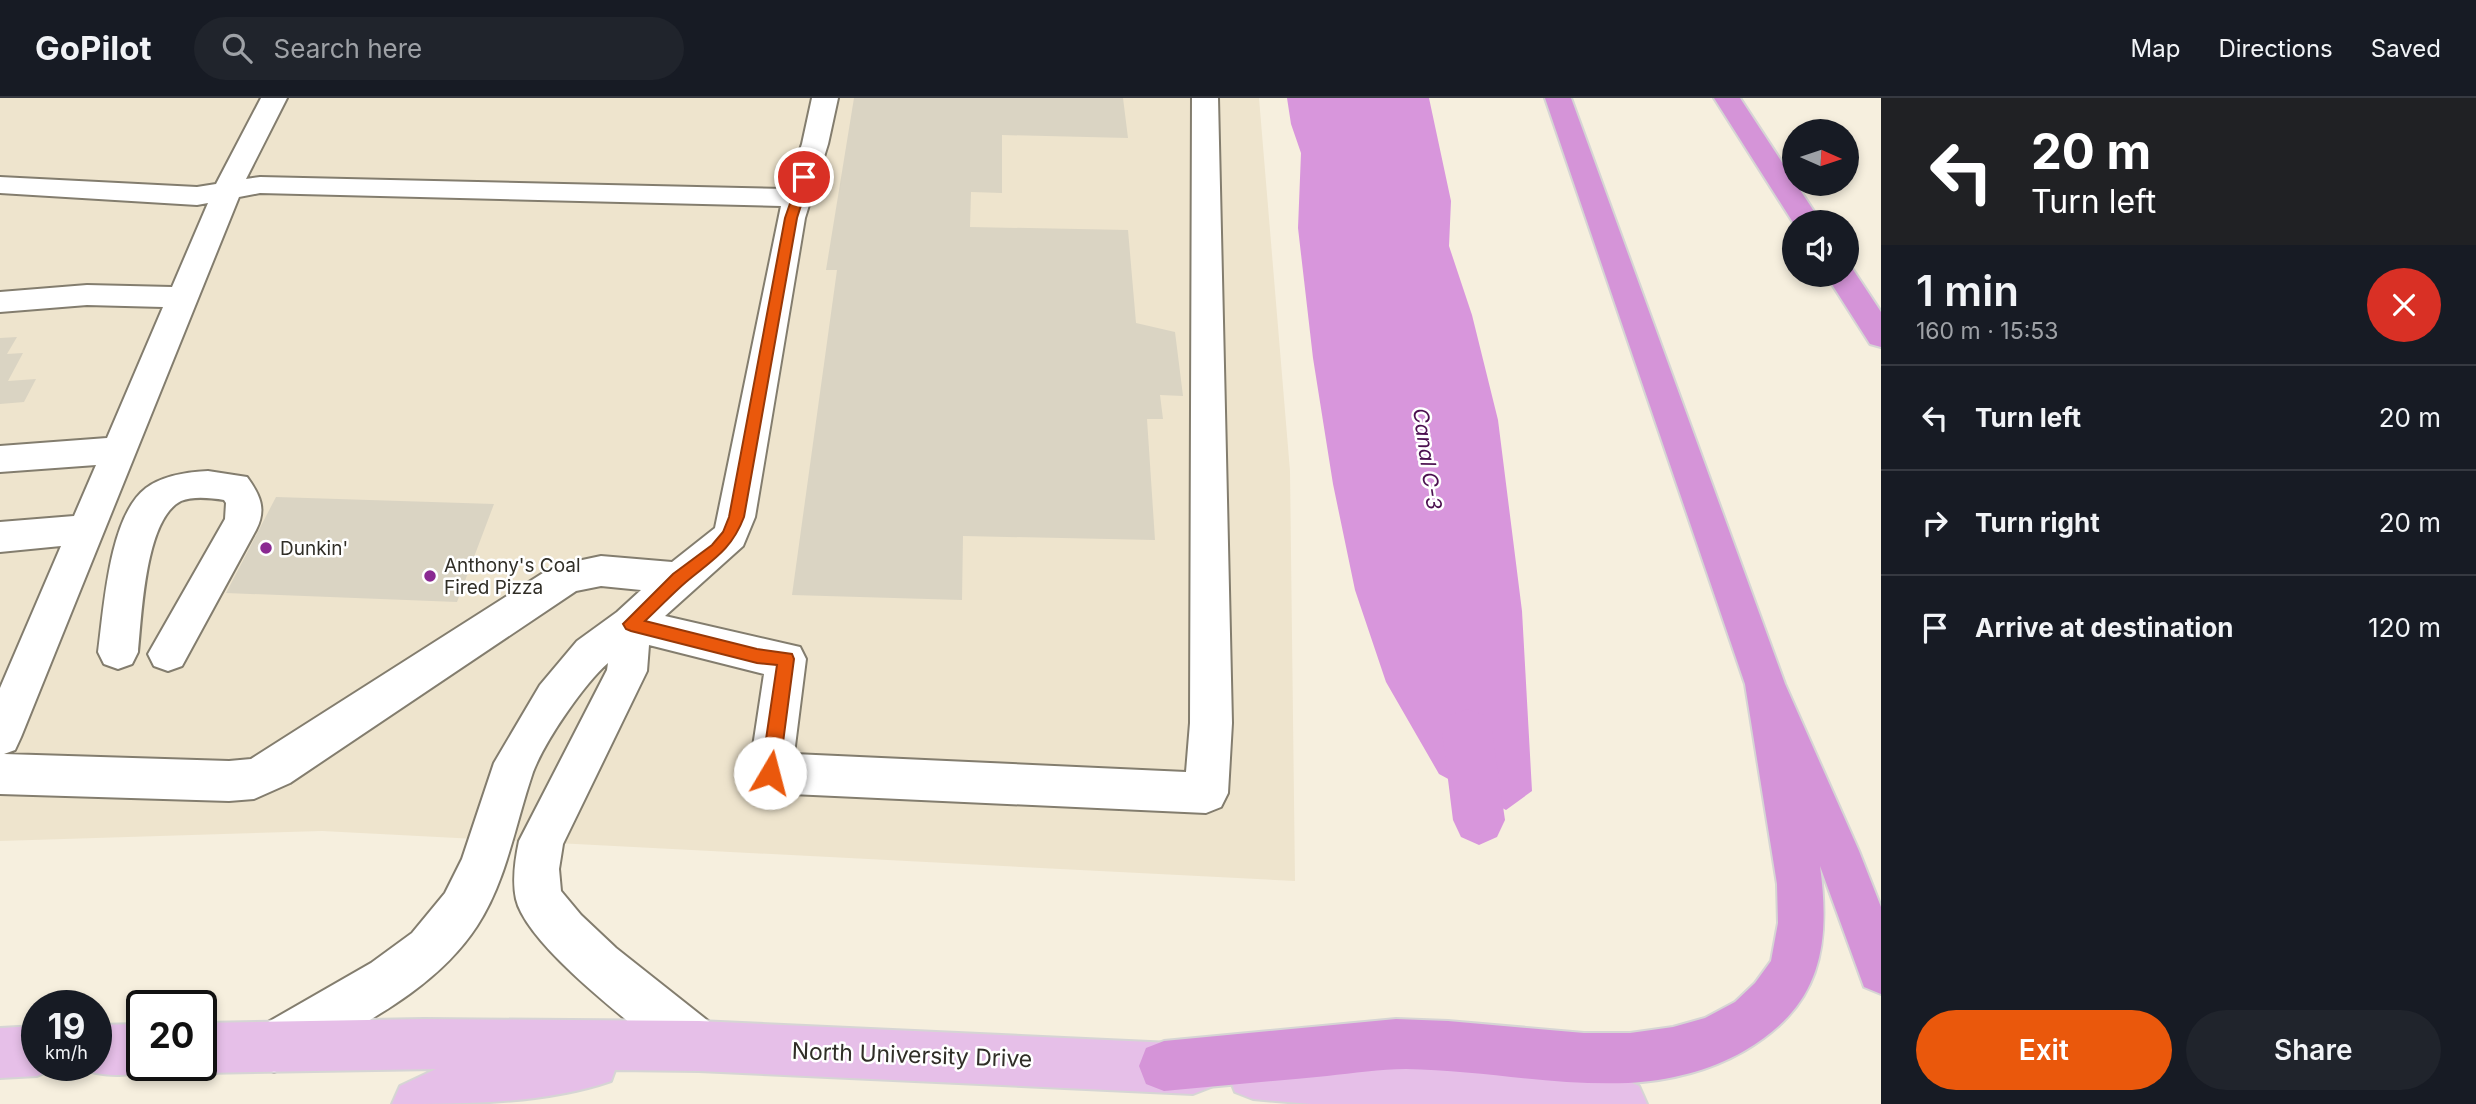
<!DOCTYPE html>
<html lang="en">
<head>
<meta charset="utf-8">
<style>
  body { margin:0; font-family:Inter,sans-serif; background:#20242c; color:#f1f3f6; height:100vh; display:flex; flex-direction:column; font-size:26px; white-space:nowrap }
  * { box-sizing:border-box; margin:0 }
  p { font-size:23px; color:#9ea1a6 }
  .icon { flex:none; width:38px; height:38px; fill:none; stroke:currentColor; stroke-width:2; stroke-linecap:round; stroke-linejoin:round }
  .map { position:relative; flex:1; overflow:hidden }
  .sheet { display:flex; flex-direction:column; background:#171b24; width:595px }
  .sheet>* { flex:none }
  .hud { background:#202124; color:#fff; overflow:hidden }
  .needle { width:46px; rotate:93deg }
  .buttons { position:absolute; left:1782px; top:21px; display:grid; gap:14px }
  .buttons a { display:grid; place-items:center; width:77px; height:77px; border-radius:50%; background:#171b24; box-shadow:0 4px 10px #0003; font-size:35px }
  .speed { position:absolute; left:21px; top:892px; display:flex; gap:14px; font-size:35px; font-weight:700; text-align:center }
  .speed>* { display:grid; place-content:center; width:91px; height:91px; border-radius:50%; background:#171b24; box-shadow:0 4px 10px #0003; line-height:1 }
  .speed small { font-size:18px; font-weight:400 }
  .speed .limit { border:4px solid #111; border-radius:10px; background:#fff; color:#111 }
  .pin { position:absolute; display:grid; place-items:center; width:60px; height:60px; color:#fff; margin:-30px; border:4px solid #fff; border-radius:50%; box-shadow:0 2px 7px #0007 }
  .me { position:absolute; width:77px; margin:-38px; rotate:8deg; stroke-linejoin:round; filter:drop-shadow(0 0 5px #0008) }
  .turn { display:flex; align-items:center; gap:24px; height:147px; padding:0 35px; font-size:32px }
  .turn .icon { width:91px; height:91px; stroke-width:2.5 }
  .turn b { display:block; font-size:49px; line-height:60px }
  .round { display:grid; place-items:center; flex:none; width:74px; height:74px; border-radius:37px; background:#20242c }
  .headline { display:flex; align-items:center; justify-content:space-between; height:119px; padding:0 35px }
  h1 { font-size:42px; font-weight:600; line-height:52px }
  .action { display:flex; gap:14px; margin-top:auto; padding:14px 35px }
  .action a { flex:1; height:80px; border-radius:42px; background:#ea580c; color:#fff; font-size:28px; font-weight:600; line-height:80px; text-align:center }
  .action a+a { background:#20242c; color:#f1f3f6 }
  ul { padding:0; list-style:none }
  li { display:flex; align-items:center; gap:21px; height:105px; padding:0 35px; border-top:2px solid #363941 }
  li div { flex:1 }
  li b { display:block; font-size:26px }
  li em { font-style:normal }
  header { display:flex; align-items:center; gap:42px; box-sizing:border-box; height:98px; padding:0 35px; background:#171b24; border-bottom:2px solid #363941 }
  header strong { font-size:33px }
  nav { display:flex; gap:38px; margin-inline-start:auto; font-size:24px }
  .search { width:490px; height:63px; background:#20242c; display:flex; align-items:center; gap:18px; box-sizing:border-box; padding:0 24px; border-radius:38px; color:#9ea1a6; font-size:26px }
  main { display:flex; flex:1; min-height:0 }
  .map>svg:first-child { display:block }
  .built { fill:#eee4cd }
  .water { fill:#d896dc }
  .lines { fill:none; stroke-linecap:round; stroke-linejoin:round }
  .canal { fill:#d896dc; fill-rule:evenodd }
  .building { fill:#dad4c3 }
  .minor-casing { stroke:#837d6e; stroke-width:4 }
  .major-casing { stroke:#d6d5d4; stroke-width:4 }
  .highway-casing { stroke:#d6d5d4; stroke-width:4 }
  .minor { fill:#fff; fill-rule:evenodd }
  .major { fill:#e6bfe8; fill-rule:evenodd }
  .highway { fill:#d594d8; fill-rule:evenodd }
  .route { fill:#ea580c; stroke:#983908; stroke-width:2 }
  .poi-dot { fill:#8a2991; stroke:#fff; stroke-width:2.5 }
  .labels { text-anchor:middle; stroke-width:5; stroke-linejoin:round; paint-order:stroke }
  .poi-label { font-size:19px; fill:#302e27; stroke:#fff; text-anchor:start }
  .water-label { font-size:21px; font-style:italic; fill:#4b0f4f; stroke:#fff }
  .near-street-label { font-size:23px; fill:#302e27; stroke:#fff }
</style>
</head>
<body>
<header>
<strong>GoPilot</strong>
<div class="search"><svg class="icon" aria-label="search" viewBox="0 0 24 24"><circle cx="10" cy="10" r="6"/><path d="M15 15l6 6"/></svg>Search here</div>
<nav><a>Map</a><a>Directions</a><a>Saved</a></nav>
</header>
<main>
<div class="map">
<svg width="1881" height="1006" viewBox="0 0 1881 1006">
  <rect width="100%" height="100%" fill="#f6efde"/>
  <path class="built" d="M0,0H1259L1290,373L1295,783L322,733L0,743Z"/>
  <path class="water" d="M1287,0H1429L1451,103L1449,148L1472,217L1498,322L1522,513L1532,693L1506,712L1439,676L1386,584L1355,492L1333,386L1313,260L1298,130L1301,55L1291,26Z"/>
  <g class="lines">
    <path class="canal" d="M1467,611L1484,617L1492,633L1505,722L1497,739L1479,747L1461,739L1453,722L1442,633L1450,617Z"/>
  </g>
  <path class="building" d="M854,0H1123L1128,40L1002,37V95L971,94L970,129L1128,132L1136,225L1175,234L1183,298L1160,297L1163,321H1147L1155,442L963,438L962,502L792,497L837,172H826Z
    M17,239L7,256L23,255L8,283L36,281L24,304L0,306V240Z
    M276,399L494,406L457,504L226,495Z"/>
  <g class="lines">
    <g class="minor-casing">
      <path id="minor" d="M261,0H287L246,81L260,79L786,91L802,46L812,0H838L828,46L805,120L755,419L743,448L665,518L800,549L806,561L794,656L1186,674L1190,625L1192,0H1218L1232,625L1228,695L1221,709L1206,715L770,695L755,689L749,675L764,576L649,547L647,573L563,746L559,771L561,793L581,817L616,850L717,930L724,948L717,966L699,973L681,966C641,933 527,849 516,801C512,782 515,762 519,743L607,572L608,565C583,587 545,643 533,674C515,726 507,782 477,828C434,894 357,928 292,967L274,974L256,967L249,949L256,931L371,865L412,835L445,795L462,761L494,665L540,587L577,543L617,514L641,492L601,488L576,493L290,685L254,701L229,703L0,696V590L61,448L0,454V424L74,418L96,367L0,374V348L107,340L163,209L87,207L0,214V194L87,187L172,189L208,105L197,107L0,95V79L197,89L216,86ZM260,95L781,108L715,430L672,464L601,458L554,468L251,661L229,663L4,656L15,652L21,639L239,99Z
        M208,373L247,379C260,397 267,411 256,432L182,568L168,573L154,568L148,556L225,421L226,405L224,402C211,400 193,398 181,403C145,421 142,516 138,554L132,566L118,571L104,566L98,554C104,510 109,418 146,390C164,377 187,374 208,373Z"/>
    </g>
    <g class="major-casing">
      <path id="major" d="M424,921L699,923L1193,946L1211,953L1218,971L1211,989L1193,996L699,973L615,972L611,983C545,1006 462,1006 392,1006L400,988L436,971L201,975L184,968H201V925Z
        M142,926V968L160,969C134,979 104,980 78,970L96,968V927Z
        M37,928V968H56L55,971L37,978L0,980V930Z
        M1253,951L1621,980L1639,988L1647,1006H1311L1253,1001L1235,994L1228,976L1235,958Z"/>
    </g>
    <g class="highway-casing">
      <path id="highway" d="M1545,0H1571L1785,586L1859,753L1881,809V896L1864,889L1820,768C1831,850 1820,909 1744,953C1709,973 1668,983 1628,985C1554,988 1480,972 1406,971C1380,971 1354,975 1327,978C1273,983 1218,988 1164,993L1146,986L1139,968L1146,950L1164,943L1396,921L1448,923L1584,935H1630L1673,929L1705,920L1735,904L1755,885L1771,863L1778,825L1777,786L1745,586Z
        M1714,0H1740L1821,124L1794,126Z
        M1846,169L1852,170L1881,214V249L1870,246L1826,177H1846Z"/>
    </g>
    <use href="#minor" class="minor"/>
    <use href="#major" class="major"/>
    <use href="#highway" class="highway"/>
  </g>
  <path class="route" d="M800,77L810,79L797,120L744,419C731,453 712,462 686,484C672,496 659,510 645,523L757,551L792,556L794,561L779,675L776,681L770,683L764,681L761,675L777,567L757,565L631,533L626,531L623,526L673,476L712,447L723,434L729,419L785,120Z"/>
  <g class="poi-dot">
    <circle cx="266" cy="450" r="7"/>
    <circle cx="430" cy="478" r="7"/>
  </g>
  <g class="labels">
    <g class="poi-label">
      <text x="280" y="457">Dunkin'</text>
      <text x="444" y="474">Anthony's Coal<tspan x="444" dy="22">Fired Pizza</tspan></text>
    </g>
    <g class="water-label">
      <text transform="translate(1427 361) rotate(82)" y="7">Canal C-3</text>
    </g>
    <g class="near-street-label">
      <text transform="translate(912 957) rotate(2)" y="8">North University Drive</text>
    </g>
  </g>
</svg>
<div class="buttons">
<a><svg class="needle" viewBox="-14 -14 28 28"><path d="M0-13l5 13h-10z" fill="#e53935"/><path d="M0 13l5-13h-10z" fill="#9ea1a6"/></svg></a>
<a><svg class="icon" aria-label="sound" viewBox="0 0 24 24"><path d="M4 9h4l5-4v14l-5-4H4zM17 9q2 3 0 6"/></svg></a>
</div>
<div class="speed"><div>19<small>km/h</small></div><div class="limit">20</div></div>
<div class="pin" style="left:804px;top:79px;background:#d93025"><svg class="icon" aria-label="arrive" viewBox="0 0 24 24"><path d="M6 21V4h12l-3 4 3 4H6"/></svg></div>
<svg class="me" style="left:770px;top:675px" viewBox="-20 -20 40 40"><circle r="19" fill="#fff"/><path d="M0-13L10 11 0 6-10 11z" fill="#ea580c"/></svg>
</div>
<section class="sheet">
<div class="hud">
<div class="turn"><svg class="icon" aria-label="left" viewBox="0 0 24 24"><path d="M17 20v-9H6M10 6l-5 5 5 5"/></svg><div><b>20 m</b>Turn left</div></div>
</div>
<div class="headline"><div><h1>1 min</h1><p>160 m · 15:53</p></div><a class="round" style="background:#d93025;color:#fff"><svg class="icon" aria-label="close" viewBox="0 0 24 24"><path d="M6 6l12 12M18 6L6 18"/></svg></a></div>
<ul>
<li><svg class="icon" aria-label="left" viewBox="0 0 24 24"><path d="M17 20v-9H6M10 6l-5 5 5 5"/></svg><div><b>Turn left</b></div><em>20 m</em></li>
<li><svg class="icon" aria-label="right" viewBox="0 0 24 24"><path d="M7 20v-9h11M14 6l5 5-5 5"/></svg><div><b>Turn right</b></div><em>20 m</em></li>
<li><svg class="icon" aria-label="arrive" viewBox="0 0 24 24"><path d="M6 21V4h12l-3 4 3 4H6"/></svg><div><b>Arrive at destination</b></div><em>120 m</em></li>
</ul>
<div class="action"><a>Exit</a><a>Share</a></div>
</section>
</main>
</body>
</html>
